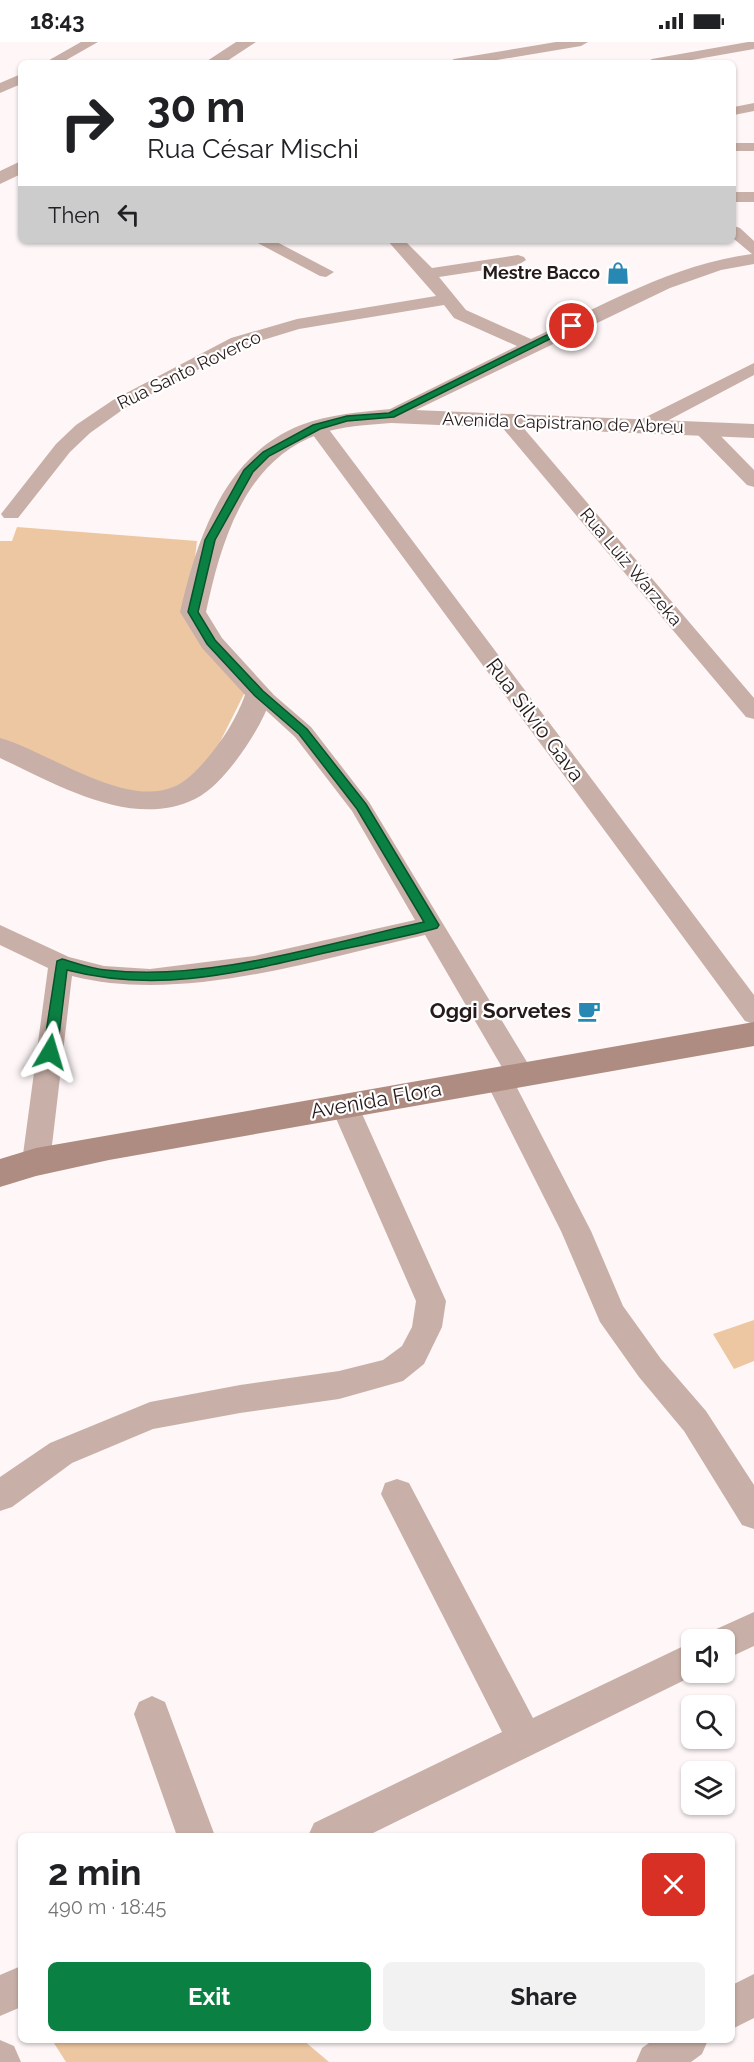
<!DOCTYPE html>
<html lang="en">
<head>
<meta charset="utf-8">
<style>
  body { margin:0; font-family:Raleway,sans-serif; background:#f2f2f2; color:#202124; height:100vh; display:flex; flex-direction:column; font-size:22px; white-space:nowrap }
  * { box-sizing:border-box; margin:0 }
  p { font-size:20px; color:#757577 }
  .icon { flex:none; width:33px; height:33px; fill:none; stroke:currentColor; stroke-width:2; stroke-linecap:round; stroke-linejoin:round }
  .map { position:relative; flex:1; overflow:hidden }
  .sheet { position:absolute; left:18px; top:1791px; width:717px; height:210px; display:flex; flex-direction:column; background:#fff; border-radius:9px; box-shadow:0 2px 4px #0004 }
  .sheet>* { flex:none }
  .hud { position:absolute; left:18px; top:18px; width:718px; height:183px; border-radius:9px; box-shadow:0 2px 4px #0004; background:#fff; color:#202124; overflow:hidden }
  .controls { position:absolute; left:681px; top:1587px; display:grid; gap:12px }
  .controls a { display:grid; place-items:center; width:54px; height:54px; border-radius:9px; background:#fff; box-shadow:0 2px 4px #0004; font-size:30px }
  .pin { position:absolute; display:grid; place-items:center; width:51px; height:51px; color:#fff; margin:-26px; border:3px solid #fff; border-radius:50%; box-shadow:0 2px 6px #0007 }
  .me { position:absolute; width:66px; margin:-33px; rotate:7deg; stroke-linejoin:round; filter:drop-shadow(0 0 4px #0008) }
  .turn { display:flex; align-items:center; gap:21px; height:126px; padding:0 30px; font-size:27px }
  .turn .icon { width:78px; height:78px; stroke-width:2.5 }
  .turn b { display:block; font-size:42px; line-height:51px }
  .then { display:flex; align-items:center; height:57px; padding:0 30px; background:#0003; gap:12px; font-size:22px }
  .round { display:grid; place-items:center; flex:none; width:63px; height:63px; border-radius:9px; background:#f2f2f2 }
  .overview { display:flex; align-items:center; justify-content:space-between; height:102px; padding:0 30px }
  h1 { font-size:36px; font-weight:700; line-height:45px }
  .cta { display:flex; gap:12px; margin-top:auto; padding:12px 30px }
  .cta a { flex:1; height:69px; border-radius:9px; background:#0b8043; color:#fff; font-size:24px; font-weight:700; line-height:69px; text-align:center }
  .cta a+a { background:#f2f2f2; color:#202124 }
  .status { display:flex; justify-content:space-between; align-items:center; height:42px; padding:0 30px; background:#fff; direction:ltr }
  .status svg { height:16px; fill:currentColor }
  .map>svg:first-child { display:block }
  .green { fill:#edc7a1 }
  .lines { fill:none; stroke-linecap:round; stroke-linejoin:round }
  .minor { fill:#c8b0a8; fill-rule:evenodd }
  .tertiary { fill:#c8b0a8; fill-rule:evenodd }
  .secondary { fill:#af8c81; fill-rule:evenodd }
  .route { fill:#0b8043; stroke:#07532c; stroke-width:1.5 }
  .labels { text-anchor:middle; stroke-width:4.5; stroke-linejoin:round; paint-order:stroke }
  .far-poi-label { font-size:18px; font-weight:bold; fill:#271a1b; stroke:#fff; text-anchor:end }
  .far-street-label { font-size:18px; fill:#271a1b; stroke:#fff }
  .street-label { font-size:21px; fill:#271a1b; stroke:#fff }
  .poi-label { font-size:21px; font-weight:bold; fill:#271a1b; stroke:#fff; text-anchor:end }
</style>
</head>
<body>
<div class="status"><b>18:43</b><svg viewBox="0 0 49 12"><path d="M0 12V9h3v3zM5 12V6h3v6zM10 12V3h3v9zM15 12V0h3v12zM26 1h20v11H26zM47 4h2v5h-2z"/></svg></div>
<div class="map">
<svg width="754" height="2020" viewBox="0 0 754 2020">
  <rect width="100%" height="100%" fill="#fef6f7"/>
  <path class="green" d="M17,485L197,499L193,533L184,564L247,646L205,730L157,753L112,747L0,700V499H12Z
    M754,1278V1319L734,1327L713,1292Z
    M52,1998H303L329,2020H66Z"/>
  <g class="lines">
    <path class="minor" d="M81,0H98L61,21H44Z
      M556,0H588L581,4L479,21H447L454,17Z
      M748,0H754V7L675,21H645L652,17Z
      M21,32V42L0,51V41Z
      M754,61V69L734,73V65Z
      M734,101H754V109H734Z
      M734,150H754V160H734Z
      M734,184L740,186L754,199V222L721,228L670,246L391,380L382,374L384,370L517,304L454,276L444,263L299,287L243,304L125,366L90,391L70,410L18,476H4L1,472L56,402L76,383L113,358L231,296L297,277L436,254L387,198H404L432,226L518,213L524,215L526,218L518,223L439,235L466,268L531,297C601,264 674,222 752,212L734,197Z
      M252,198H273L334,230L326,235L320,234Z
      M754,321V333L650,388L643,390L634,384L636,380Z
      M508,374L515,376L754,656V677L746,675L501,384L499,380L501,376Z
      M317,379L324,381L754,953V982L745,979L310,389L308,385Z
      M703,381L710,383L754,428V445L747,443L696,391L694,387Z
      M259,645L267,647L311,685L369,760L530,1025L534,1032L530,1039L520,1042L514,1040L591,1189L623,1264L661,1317L706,1369L754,1443V1487L742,1483L684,1389L639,1335L600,1280L561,1189L484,1036L488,1029L498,1026L503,1027L425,893C316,918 182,962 72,934L50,1120L46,1128L36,1131L26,1128L22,1120L48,926L0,903V883L69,915L104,924L150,927L254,914L415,878L352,769L295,695L248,652L251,647Z
      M345,1054L355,1058L359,1065L446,1259L442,1285L424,1322L403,1339L339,1357L240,1371L153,1387L72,1421L12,1465L0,1469V1435L50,1401L150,1360L240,1343L339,1329L383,1318L402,1304L412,1285L416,1259L331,1065L335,1058Z
      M397,1437L409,1441L533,1676L692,1600V1630H701L367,1794H308L314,1781L502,1690L381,1452L385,1441Z
      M754,1570V1604L724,1618V1598H708L712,1589Z
      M152,1654L165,1660L215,1794H177L134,1672L139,1660Z
      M21,1924V1965L0,1974V1933Z
      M754,1932V1976L732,1987V1943Z
      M0,1998L14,2004L21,2020H0Z
      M653,1998H708L702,2012L691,2020H636L642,2006Z"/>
    <path class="tertiary" d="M236,0H256L224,21H204Z
      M21,119V132L0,142V129Z
      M391,367L754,382V396L391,381C366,383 342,384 319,392C244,419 221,500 206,570L222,596L273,652C264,677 251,699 235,720C224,734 211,749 195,757C132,788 56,742 0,716V696C47,709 124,766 173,745C186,740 196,729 205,719C222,699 236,678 245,653L202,606L180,570C197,497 224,413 301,383C330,372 361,370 391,367Z"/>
    <path class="secondary" d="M754,980V1004L109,1118L36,1134L0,1145V1117L36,1106Z"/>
  </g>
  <path class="route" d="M569,282L576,284L394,375L347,379L320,387L269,414L253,430L215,498L198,570L215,598L263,649L307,687L366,762L439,883L437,886C402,896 365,902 329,910C240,930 159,952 67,928L57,1010L50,1015L45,1013L43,1010L57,919L62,917C76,921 91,927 106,928C209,940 324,902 424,880L357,767L299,692L255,654L207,602L188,570L205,498L244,428L263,410L313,383L347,374L389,371Z"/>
  <defs>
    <g id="shop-bare" transform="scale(1.8)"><path d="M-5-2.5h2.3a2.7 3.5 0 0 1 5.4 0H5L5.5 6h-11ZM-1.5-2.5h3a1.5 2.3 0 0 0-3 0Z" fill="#2888b4" stroke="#fff" stroke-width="2.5" paint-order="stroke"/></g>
    <g id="cafe-bare" transform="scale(1.8)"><path d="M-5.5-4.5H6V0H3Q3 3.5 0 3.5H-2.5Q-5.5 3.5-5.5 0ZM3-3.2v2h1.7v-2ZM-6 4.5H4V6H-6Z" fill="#2888b4" stroke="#fff" stroke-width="2.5" paint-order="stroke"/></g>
  </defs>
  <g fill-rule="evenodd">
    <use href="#shop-bare" x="618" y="231"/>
    <use href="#cafe-bare" x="589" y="969"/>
  </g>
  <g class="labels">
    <g class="far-poi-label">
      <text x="600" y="237">Mestre Bacco</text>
    </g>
    <g class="far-street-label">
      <text transform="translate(189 328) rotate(-26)" y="6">Rua Santo Roverco</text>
      <text transform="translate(563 381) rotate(2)" y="6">Avenida Capistrano de Abreu</text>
      <text transform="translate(631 525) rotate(50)" y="6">Rua Luiz Warzeka</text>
    </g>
    <g class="street-label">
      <text transform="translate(535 678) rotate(53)" y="7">Rua Silvio Gava</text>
      <text transform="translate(376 1058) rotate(-10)" y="7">Avenida Flora</text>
    </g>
    <g class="poi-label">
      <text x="571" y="976">Oggi Sorvetes</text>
    </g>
  </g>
</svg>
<div class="controls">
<a><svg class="icon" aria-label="sound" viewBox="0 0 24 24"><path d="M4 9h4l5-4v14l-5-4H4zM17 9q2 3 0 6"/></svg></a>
<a><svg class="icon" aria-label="search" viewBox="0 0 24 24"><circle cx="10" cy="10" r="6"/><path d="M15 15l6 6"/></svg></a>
<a><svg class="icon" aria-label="layers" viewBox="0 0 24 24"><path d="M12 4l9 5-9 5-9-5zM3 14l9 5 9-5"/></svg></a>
</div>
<div class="pin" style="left:572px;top:284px;background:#d93025"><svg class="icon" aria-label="arrive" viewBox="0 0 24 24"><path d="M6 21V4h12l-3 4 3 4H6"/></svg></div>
<svg class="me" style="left:50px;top:1010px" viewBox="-20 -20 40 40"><path d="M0-17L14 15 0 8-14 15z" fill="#0b8043" stroke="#fff" stroke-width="4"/></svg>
<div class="hud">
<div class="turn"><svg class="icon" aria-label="right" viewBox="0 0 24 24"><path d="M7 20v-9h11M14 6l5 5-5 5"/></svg><div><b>30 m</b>Rua César Mischi</div></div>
<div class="then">Then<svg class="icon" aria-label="left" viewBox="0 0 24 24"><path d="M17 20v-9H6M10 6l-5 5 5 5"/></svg></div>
</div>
<section class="sheet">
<div class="overview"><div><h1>2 min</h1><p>490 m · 18:45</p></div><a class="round" style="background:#d93025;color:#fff"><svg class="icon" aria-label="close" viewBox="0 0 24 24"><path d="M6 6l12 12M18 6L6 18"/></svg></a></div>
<div class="cta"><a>Exit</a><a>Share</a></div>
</section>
</div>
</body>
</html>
